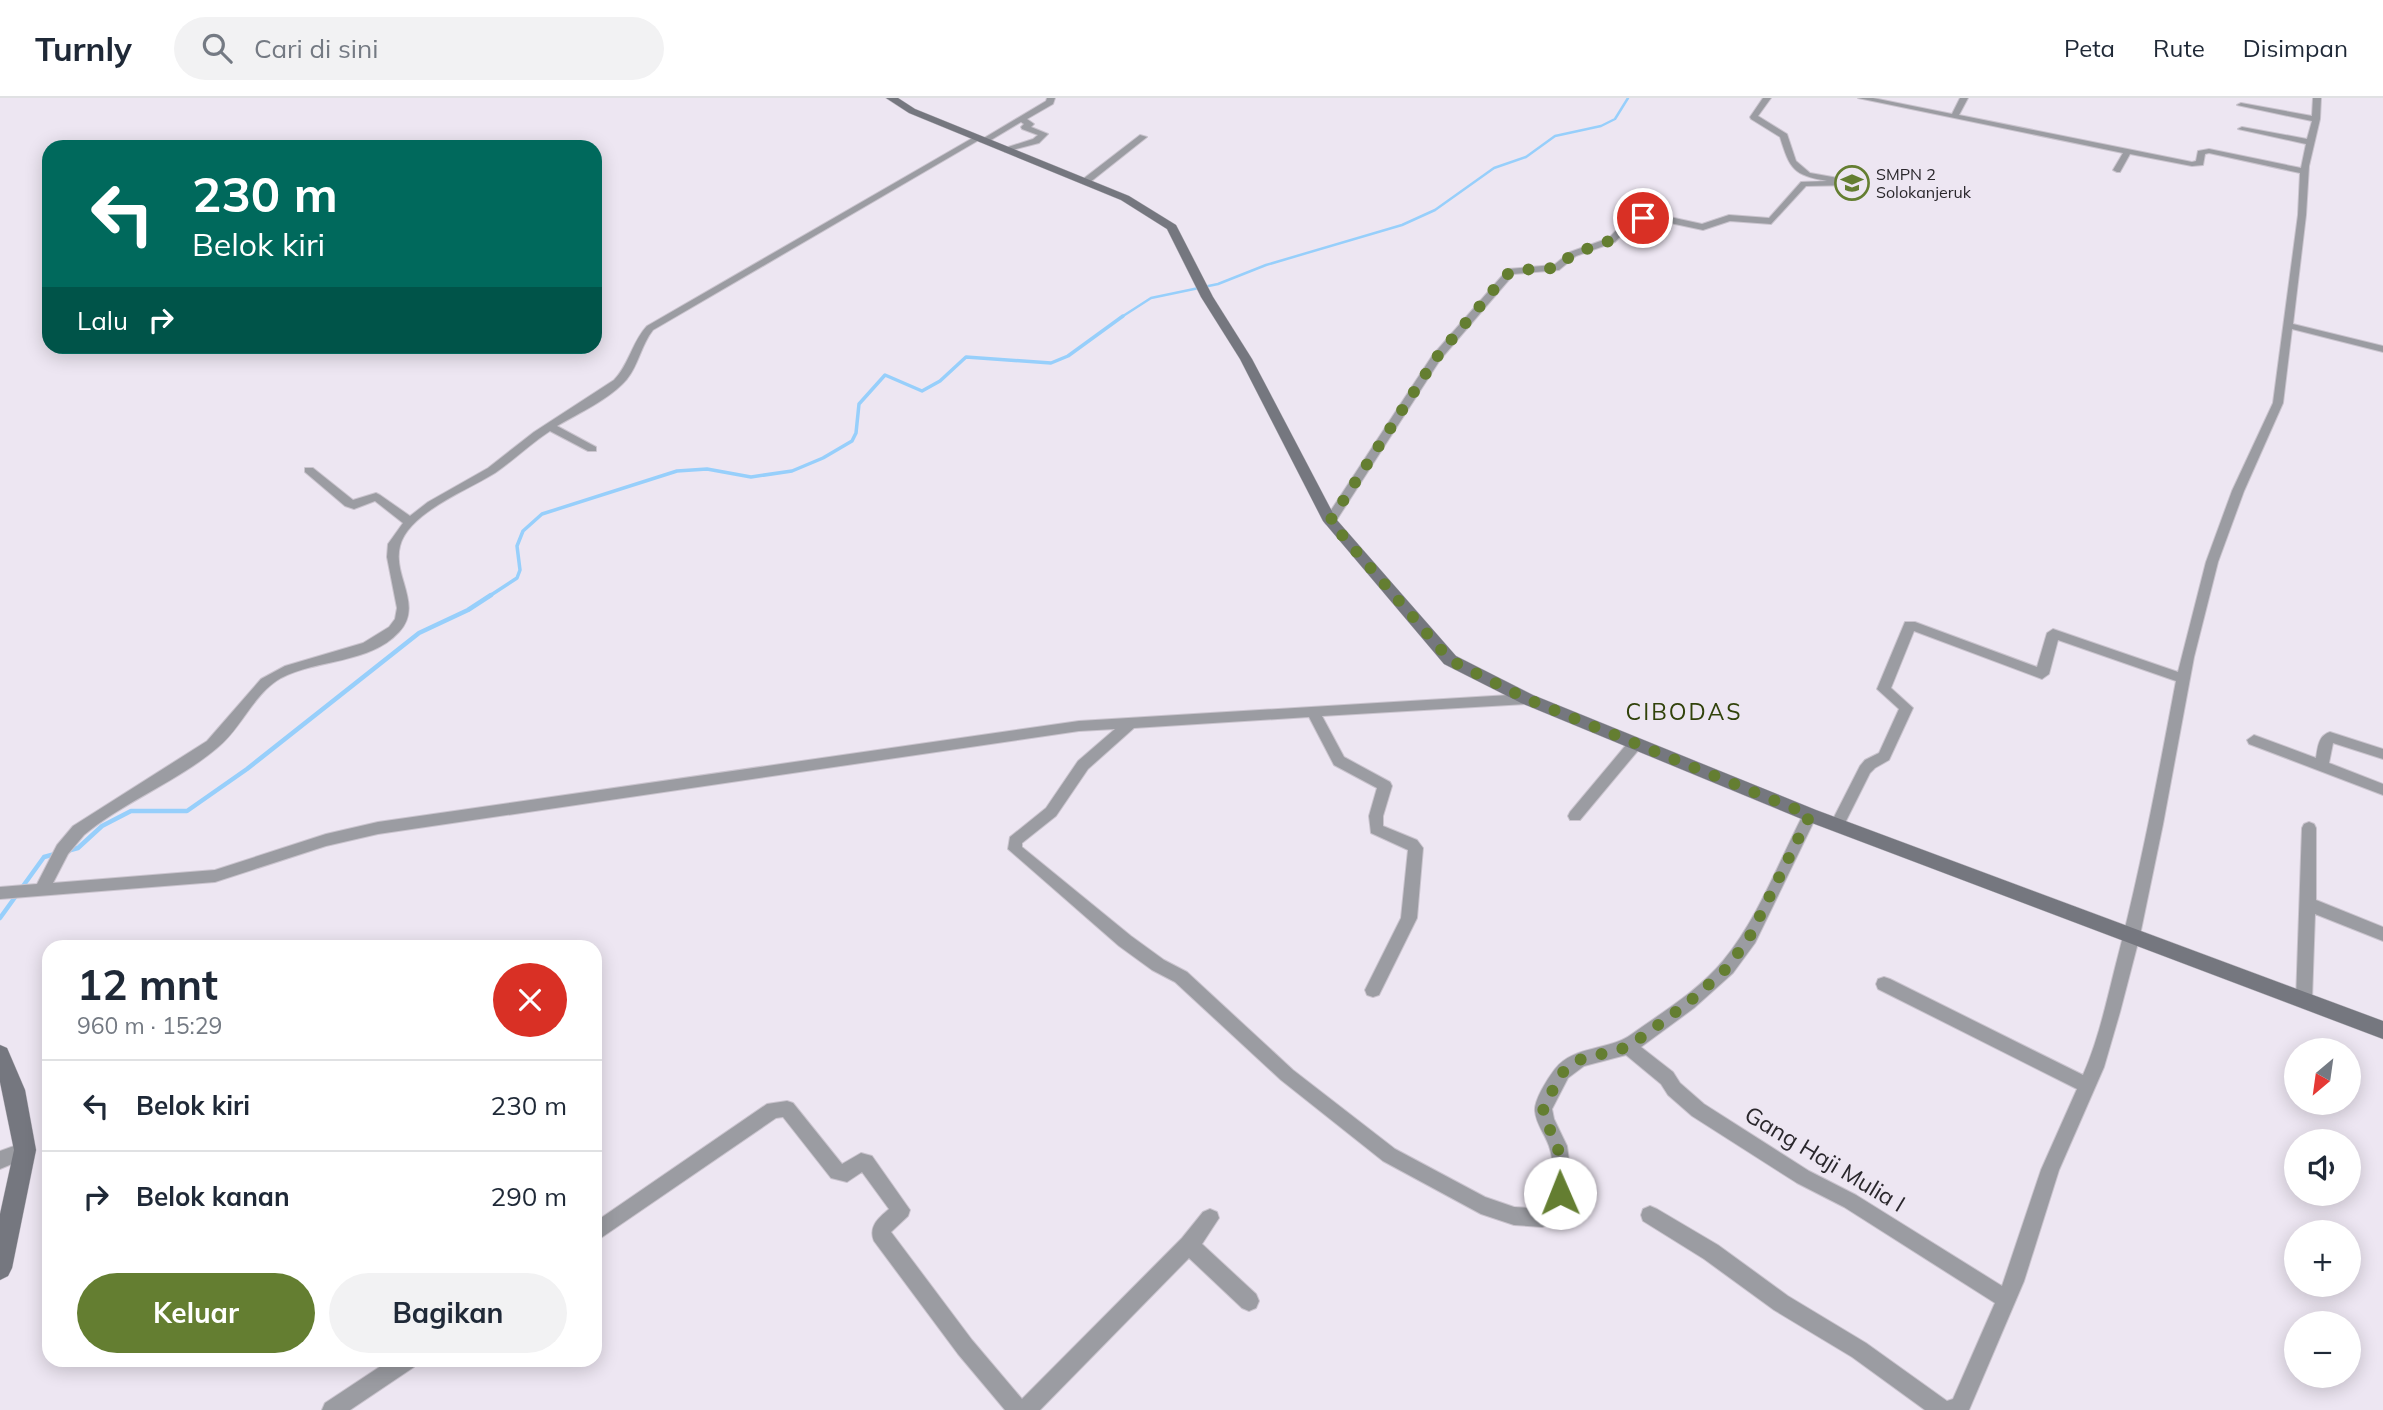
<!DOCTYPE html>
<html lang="id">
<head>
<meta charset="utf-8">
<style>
  body { margin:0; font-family:Mulish,sans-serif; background:#f2f2f3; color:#1f2937; height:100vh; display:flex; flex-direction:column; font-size:26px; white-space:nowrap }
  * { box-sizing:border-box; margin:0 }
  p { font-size:23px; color:#747a83 }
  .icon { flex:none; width:38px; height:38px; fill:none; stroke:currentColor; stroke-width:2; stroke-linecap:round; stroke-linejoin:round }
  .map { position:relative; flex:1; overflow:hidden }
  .drawer { position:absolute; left:42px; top:842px; width:560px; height:427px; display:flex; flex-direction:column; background:#fff; border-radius:21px; box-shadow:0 4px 18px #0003 }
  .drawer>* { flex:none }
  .guide { position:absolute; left:42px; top:42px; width:560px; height:214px; border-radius:21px; box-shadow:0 4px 18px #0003; background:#00695c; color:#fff; overflow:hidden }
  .needle { width:46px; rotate:209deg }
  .buttons { position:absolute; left:2284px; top:940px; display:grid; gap:14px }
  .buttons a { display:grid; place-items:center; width:77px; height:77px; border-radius:50%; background:#fff; box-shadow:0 4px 18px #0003; font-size:35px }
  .pin { position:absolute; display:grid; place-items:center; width:60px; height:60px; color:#fff; margin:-30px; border:4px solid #fff; border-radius:50%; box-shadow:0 2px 7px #0007 }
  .me { position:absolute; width:77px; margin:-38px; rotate:359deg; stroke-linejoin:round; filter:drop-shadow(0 0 5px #0008) }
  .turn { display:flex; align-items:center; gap:24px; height:147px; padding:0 35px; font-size:32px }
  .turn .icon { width:91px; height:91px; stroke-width:2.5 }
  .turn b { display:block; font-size:49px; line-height:60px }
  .then { display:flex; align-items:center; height:66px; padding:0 35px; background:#0003; gap:14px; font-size:26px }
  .round { display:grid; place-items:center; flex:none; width:74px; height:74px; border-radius:37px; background:#f2f2f3 }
  .overview { display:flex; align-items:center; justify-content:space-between; height:119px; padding:0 35px }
  h1 { font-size:42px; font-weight:700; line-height:52px }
  .cta { display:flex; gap:14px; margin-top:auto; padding:14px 35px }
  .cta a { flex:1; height:80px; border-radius:42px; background:#647e31; color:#fff; font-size:28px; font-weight:700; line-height:80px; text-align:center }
  .cta a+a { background:#f2f2f3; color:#1f2937 }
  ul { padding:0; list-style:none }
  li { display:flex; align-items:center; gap:21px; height:91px; padding:0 35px; border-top:2px solid #e0e1e3 }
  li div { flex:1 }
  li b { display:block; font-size:26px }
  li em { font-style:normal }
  header { display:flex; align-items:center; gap:42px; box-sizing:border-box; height:98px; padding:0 35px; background:#fff; border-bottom:2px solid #e0e1e3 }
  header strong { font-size:33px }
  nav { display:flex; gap:38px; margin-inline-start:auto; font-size:24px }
  .search { width:490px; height:63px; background:#f2f2f3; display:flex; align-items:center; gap:18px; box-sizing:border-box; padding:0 24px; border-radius:38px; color:#747a83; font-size:26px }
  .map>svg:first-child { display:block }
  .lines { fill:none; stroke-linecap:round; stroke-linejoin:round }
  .stream-far2 { stroke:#97cffb; stroke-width:2.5 }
  .stream-far1 { stroke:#97cffb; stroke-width:3.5 }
  .stream { stroke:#97cffb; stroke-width:4.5 }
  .street-casing { stroke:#cac4ce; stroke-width:2 }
  .secondary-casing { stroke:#cac4ce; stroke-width:1 }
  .street { fill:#9b9ca2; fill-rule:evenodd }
  .secondary { fill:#75777f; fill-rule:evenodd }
  .route { stroke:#647e31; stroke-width:12; stroke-dasharray:0 21.6 }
  .labels { text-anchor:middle; stroke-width:5; stroke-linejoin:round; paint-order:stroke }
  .far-poi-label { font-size:16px; fill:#2a272c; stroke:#ede6f2; text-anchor:start }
  .quarter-label { font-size:23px; letter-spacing:2px; fill:#31420b; stroke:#ede6f2 }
  .near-street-label { font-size:23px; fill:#2a272c; stroke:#ede6f2 }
</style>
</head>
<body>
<header>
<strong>Turnly</strong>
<div class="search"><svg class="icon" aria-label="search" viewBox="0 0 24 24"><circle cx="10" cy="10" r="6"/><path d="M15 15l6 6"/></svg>Cari di sini</div>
<nav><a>Peta</a><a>Rute</a><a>Disimpan</a></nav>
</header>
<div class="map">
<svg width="2383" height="1312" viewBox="0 0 2383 1312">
  <rect width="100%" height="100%" fill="#ede6f2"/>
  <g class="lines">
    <path class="stream-far2" d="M1120,220L1151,200L1218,186L1266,167L1402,127L1435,112L1494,70L1526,59L1555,38L1601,28L1615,21L1628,0"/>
    <path class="stream-far1" d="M488,499L517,480L520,472L517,448L523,433L542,416L677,373L707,371L751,379L792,373L823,360L852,343L856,335L859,306L885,277L922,293L940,283L966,259L1051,265L1068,258L1123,218"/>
    <path class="stream" d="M67,753L78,750L102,728L131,713H187L247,671L419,535L468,512L491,497
      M0,820L44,759L55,756"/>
    <g class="street-casing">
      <path id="street" d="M1047,0H1055L1053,6L1027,21L1034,26L1031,29L1048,36L1039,45L1005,54V50L1033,41L1038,37L1022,31L1021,29L1024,26L1021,24L986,45L979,43L1046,3Z
        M1763,0H1771L1758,18L1787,36L1796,63L1810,75L1855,83V87L1806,88L1771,126L1730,123L1703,132L1656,122L1645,123L1629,129L1615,144L1576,158L1559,172L1514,176L1440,262L1334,426H1326L1324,423L1432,258L1508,171L1554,167L1570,154L1609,140L1623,125L1643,117L1656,116L1702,126L1729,117L1769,120L1801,84L1827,83C1793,77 1790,71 1780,39L1751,21L1750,19Z
        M1858,0H1873L1952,16L1960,0H1968L1959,17L2192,64L2196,63L2198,53L2209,51L2301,70L2306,46L2238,31L2242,29L2307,41L2312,23L2237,7L2241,5L2312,18L2313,0H2321L2320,21L2309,68L2306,117L2293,226L2383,248V254L2292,231L2283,305L2244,393L2218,464L2194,559L2163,726L2140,837L2120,914L2104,969L2059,1072L2024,1183L1969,1312H1925L1852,1259L1774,1212L1704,1161L1643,1123L1641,1117L1643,1111L1650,1108L1657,1111L1718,1147L1788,1198L1866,1245L1947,1303L1953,1301L1995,1205L1844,1109L1797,1085L1692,1018L1668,997L1661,986L1626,957L1584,968L1568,980L1552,1011L1554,1021L1567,1048L1570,1070V1095L1558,1123L1542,1129L1514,1127L1481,1116L1383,1063L1281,982L1175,884L1152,872L1119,848L1008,751L1010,739L1046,710L1078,663L1115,631L1079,633L378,736L326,748L215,784L0,801V789L37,786L57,747L73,728L207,643L261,581L285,568L363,545L389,529L395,521L397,510L387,459L388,446L403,425L375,403L354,411L345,408L305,374V370H313L353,402L376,395L380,397L410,418L428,404L488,370L534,334L614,282C629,267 632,244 647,228L976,38H979V42L653,232C641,247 639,266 627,281C610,301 579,315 557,328L596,349V353H588L550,333C530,346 514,362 495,375C468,392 408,415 400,448C392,478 424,507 399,534C370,566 317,561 281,580C253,596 242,630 217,650C177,684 125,703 84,737L68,756L53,785L215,772L326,736L378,724L1079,623L1527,596L1534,601L1527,606L1322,618L1344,659L1390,684L1392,688L1383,718V728L1417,742L1423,750L1417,820L1379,897L1373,899L1367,897L1365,892L1401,820L1408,752L1371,735L1369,718L1377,690L1334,667L1309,619L1134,630L1088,671L1056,718L1022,745V749L1131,838L1164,862L1187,874L1293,972L1395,1051L1485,1099L1514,1109L1542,1111L1545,1110C1553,1092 1556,1068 1549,1048C1545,1036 1536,1026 1535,1013C1534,1002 1548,980 1555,971C1574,947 1609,953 1632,936C1663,914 1699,892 1723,863C1759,819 1779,763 1805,713H1815L1817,717L1755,845L1733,875L1694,910L1641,949L1673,974L1680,985L1704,1006L1809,1073L1856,1097L2002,1188L2041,1072L2077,991L1878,891L1876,886L1878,881L1884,879L1890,881L2083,977C2098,943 2106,906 2115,870C2140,775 2158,679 2176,583L2058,542L2049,576L2042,581L1914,533L1891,590L1913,610L1889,662L1875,670L1870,675L1842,731H1832L1830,727L1860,668L1865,662L1879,655L1899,611L1877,591L1905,524H1915L2037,569L2047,535L2053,531L2178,574L2206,464L2232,393L2273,305L2298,117L2300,75L2209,55L2205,56L2203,67L2192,68L2130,56L2120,74H2117L2113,72L2123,55Z
        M1140,37L1147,39L1089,85H1083V81Z
        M2330,634L2383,651V661L2333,645L2329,665L2383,686V697L2249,646L2247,642L2254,637L2316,660C2318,649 2318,638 2330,634Z
        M1636,640L1643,645L1641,649L1580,722H1570L1568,718L1570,714L1631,641Z
        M2309,724L2314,726L2316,730V802L2383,829V843L2315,816L2312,902L2310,907L2304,909L2298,907L2296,902L2302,730L2304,726Z
        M787,1003L793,1005L842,1066L861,1055L872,1058L910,1112L908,1118L891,1134L972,1242L1022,1301L1182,1140L1203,1114L1210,1111L1217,1114L1219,1120L1202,1146L1256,1196L1259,1203L1256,1210L1249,1213L1242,1210L1189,1160L1040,1312H1005L958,1256L874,1143C868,1128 879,1120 889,1111L862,1074L847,1084L831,1080L783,1019L776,1020L595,1144V1124L767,1006Z
        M25,1044L31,1046L34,1052L31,1058L0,1071V1053Z
        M390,1262H417L414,1269L350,1312H322L325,1305Z"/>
    </g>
    <g class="secondary-casing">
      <path id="secondary" d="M886,0H898L915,11L1129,98L1176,127L1213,199L1252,261L1336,421L1456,558L1533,597L1816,712L2383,923V941L1804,722L1521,605L1444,566L1323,423L1240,261L1201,199L1167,131L1121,102L909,15Z
        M0,947L7,950L25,992L36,1052L12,1170L8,1178L0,1182V1116L14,1052L0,984Z"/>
    </g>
    <use href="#street" class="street"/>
    <use href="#secondary" class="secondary"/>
  </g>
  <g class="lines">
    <path class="route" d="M1560,1095L1558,1048L1545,1022L1543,1010L1562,975L1579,962L1628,949L1688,905L1727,870L1749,840L1810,717L1527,601L1450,562L1330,423L1436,260L1506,177L1516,172L1556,170L1573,156L1612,142L1626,127L1643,120"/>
  </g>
  <defs>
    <g id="school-ring" transform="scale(1.75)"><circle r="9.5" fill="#ede6f2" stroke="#647e31" stroke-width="1.5"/><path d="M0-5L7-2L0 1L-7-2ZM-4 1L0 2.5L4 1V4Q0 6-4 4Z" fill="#647e31"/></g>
  </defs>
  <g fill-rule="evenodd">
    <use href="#school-ring" x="1852" y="85"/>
  </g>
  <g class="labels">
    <g class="far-poi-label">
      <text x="1876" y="82">SMPN 2<tspan x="1876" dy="18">Solokanjeruk</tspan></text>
    </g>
    <g class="quarter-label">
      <text x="1684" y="622">CIBODAS</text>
    </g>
    <g class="near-street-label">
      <text transform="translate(1825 1061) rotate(31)" y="8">Gang Haji Mulia I</text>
    </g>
  </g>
</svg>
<div class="buttons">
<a><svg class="needle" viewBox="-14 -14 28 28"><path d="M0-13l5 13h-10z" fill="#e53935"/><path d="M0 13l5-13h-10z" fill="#747a83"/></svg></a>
<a><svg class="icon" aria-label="sound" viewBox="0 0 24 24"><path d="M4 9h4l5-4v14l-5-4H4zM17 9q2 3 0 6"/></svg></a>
<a>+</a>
<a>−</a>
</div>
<div class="pin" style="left:1643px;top:120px;background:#d93025"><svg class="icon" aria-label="arrive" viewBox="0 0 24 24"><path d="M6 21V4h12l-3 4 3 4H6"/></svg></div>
<svg class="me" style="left:1560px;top:1095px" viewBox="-20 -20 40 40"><circle r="19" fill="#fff"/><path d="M0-13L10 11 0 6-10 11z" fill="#647e31"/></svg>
<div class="guide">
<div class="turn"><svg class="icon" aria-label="left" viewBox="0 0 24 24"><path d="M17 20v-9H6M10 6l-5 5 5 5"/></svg><div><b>230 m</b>Belok kiri</div></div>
<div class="then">Lalu<svg class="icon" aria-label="right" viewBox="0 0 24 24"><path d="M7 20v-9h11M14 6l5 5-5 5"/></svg></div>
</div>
<section class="drawer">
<div class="overview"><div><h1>12 mnt</h1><p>960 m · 15:29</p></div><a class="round" style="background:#d93025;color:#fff"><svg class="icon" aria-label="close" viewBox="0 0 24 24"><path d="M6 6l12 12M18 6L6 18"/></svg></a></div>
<ul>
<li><svg class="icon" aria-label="left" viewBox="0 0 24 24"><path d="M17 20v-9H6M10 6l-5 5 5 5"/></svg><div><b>Belok kiri</b></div><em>230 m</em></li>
<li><svg class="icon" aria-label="right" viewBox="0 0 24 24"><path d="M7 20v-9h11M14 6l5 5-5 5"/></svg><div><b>Belok kanan</b></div><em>290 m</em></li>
</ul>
<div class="cta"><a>Keluar</a><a>Bagikan</a></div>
</section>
</div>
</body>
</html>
